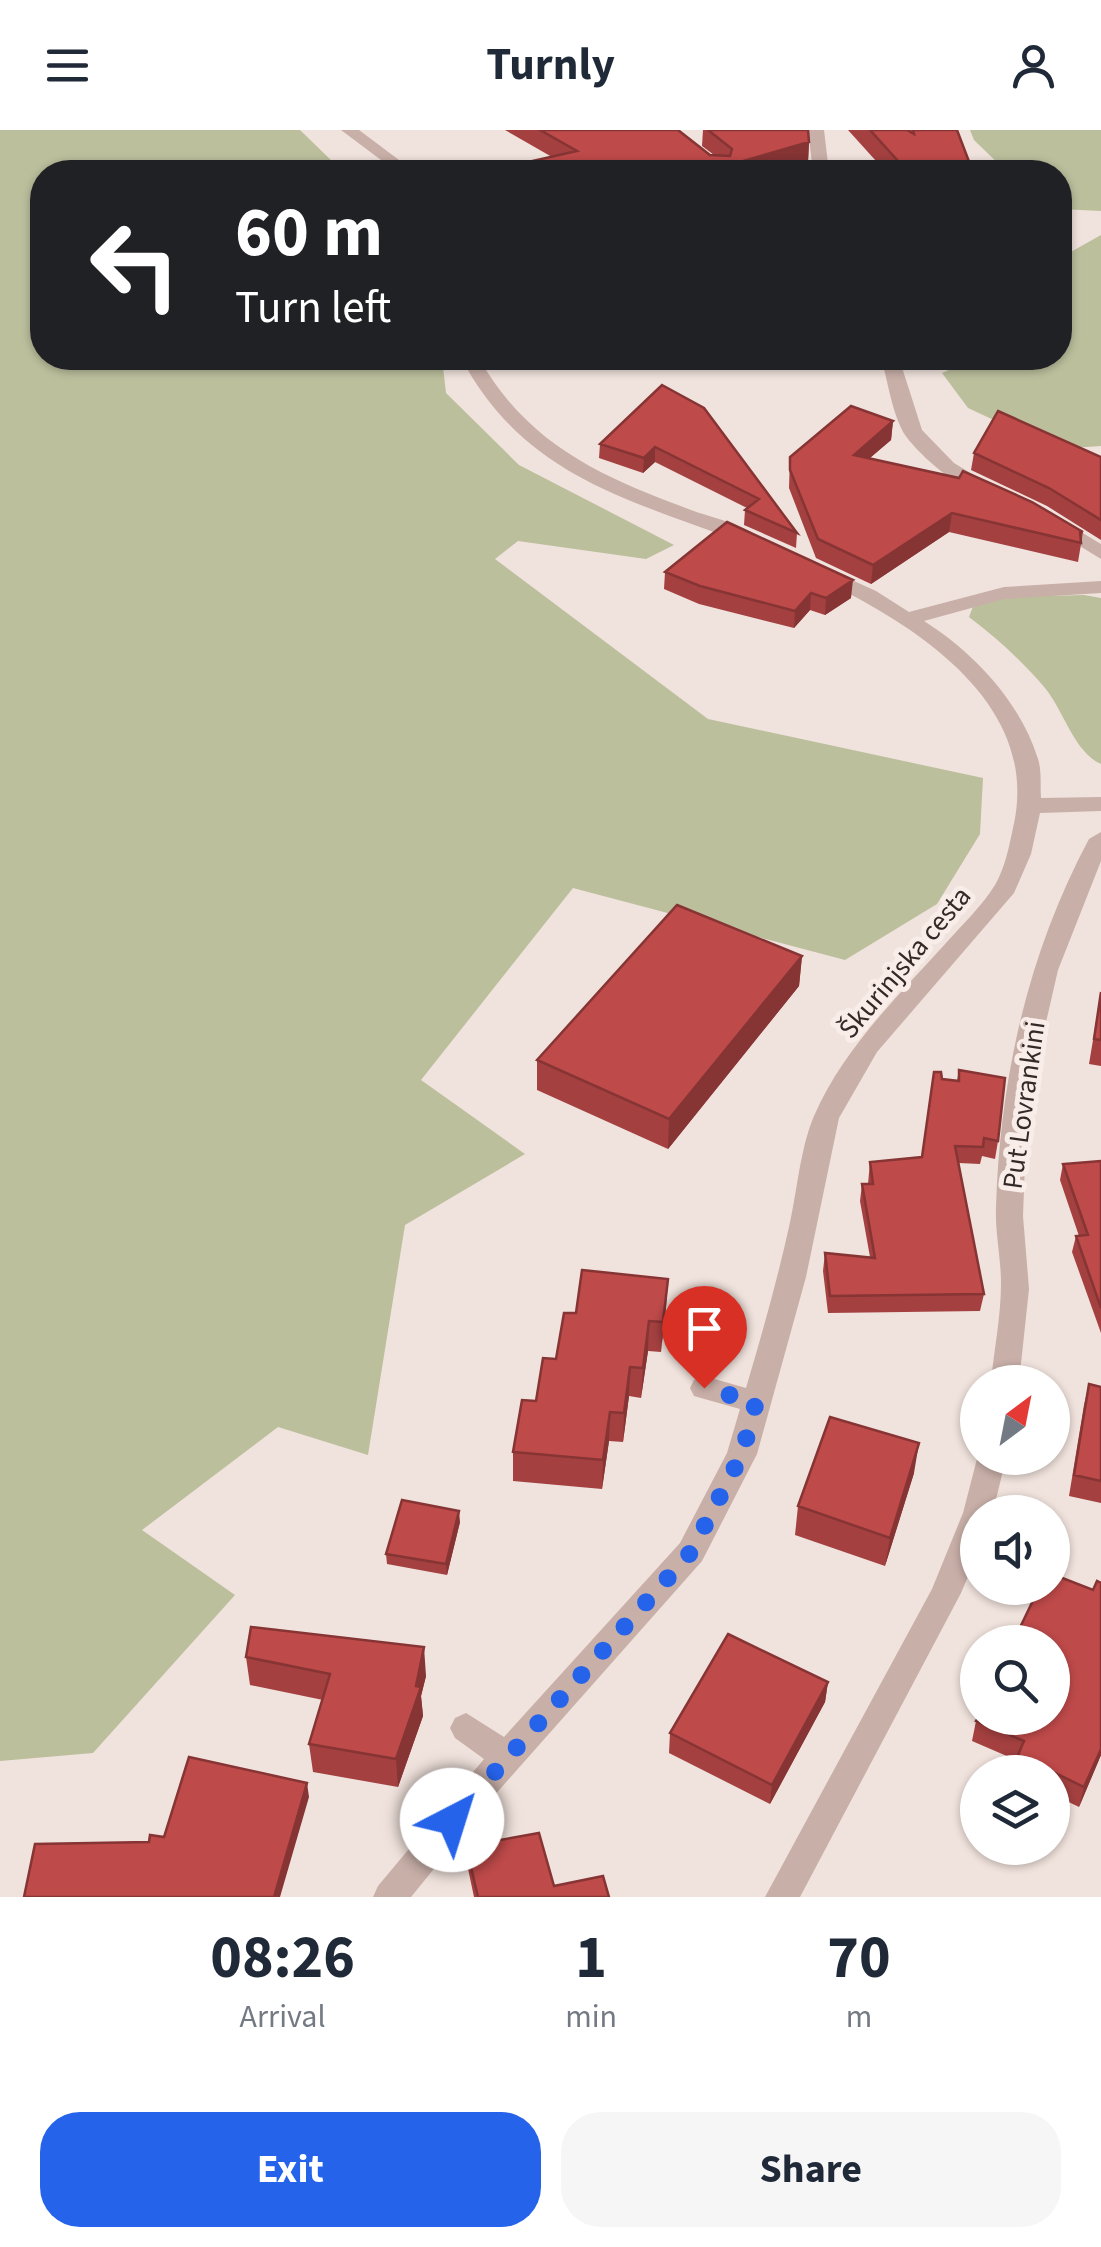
<!DOCTYPE html>
<html lang="en">
<head>
<meta charset="utf-8">
<style>
  body { margin:0; font-family:"Source Sans 3",sans-serif; background:#f6f6f7; color:#1f2937; height:100vh; display:flex; flex-direction:column; font-size:38px; white-space:nowrap }
  * { box-sizing:border-box; margin:0 }
  p { font-size:32px; color:#747a83 }
  .icon { flex:none; width:55px; height:55px; fill:none; stroke:currentColor; stroke-width:2; stroke-linecap:round; stroke-linejoin:round }
  .map { position:relative; height:1767px; overflow:hidden }
  .sheet { display:flex; flex-direction:column; background:#fff; flex:1 }
  .sheet>* { flex:none }
  .guide { position:absolute; left:30px; top:30px; width:1042px; height:210px; border-radius:40px; box-shadow:0 2px 8px #0004; background:#202124; color:#fff; overflow:hidden }
  .needle { width:65px; rotate:32deg }
  .tools { position:absolute; left:960px; top:1235px; display:grid; gap:20px }
  .tools a { display:grid; place-items:center; width:110px; height:110px; border-radius:50%; background:#fff; box-shadow:0 2px 8px #0004; font-size:50px }
  .pin { position:absolute; display:grid; place-items:center; width:85px; height:85px; color:#fff; margin:-102px -42px; border-radius:50% 50% 50% 0; rotate:-45deg; box-shadow:0 0 10px #0007 }
  .pin .icon { rotate:45deg }
  .me { position:absolute; width:110px; margin:-55px; rotate:40deg; stroke-linejoin:round; filter:drop-shadow(0 0 8px #0008) }
  .turn { display:flex; align-items:center; gap:35px; height:210px; padding:0 40px; font-size:45px }
  .turn .icon { width:130px; height:130px; stroke-width:2.5 }
  .turn b { display:block; font-size:70px; line-height:85px }
  .eta { display:flex; justify-content:space-evenly; align-items:center; height:170px; text-align:center }
  .eta b { font-size:60px; font-weight:700; line-height:70px }
  .primary-button { display:flex; gap:20px; margin-top:auto; padding:20px 40px }
  .primary-button a { flex:1; height:115px; border-radius:40px; background:#2563eb; color:#fff; font-size:40px; font-weight:700; line-height:115px; text-align:center }
  .primary-button a+a { background:#f6f6f7; color:#1f2937 }
  header { display:flex; justify-content:space-between; align-items:center; height:130px; padding:0 40px; background:#fff; font-size:45px; font-weight:700 }
  .map>svg:first-child { display:block }
  .green { fill:#bbbf9c }
  .lines { fill:none; stroke-linecap:round; stroke-linejoin:round }
  .minor { fill:#c8afa8; fill-rule:evenodd }
  .wall { fill:#a44040 }
  .shaded-wall { fill:#863434 }
  .building { fill:#bf4a4a; stroke:#863434; stroke-width:2.5 }
  .route { stroke:#2563eb; stroke-width:18; stroke-dasharray:0 32.4 }
  .labels { text-anchor:middle; stroke-width:10; stroke-linejoin:round; paint-order:stroke }
  .street-label { font-size:28px; fill:#352928; stroke:#f8ede8 }
</style>
</head>
<body>
<header><svg class="icon" aria-label="menu" viewBox="0 0 24 24"><path d="M4 6h16M4 12h16M4 18h16"/></svg>Turnly<svg class="icon" aria-label="person" viewBox="0 0 24 24"><circle cx="12" cy="8" r="4"/><path d="M4 21q1-7 8-7t8 7"/></svg></header>
<div class="map">
<svg width="1101" height="1767" viewBox="0 0 1101 1767">
  <rect width="100%" height="100%" fill="#f0e2dc"/>
  <path class="green" d="M0,0H300L334,33L365,42H42V228H442L446,263L519,335L674,415L646,429L518,411L495,429L708,589L983,648L980,704L937,774L845,830L573,758L421,950L525,1024L405,1095L368,1325L278,1297L142,1400L235,1465L93,1623L0,1631Z
    M970,0H1101V81L1060,79V42H1007L974,10Z
    M1101,105V316L1056,319L968,278L942,243L976,228H1060V128Z
    M1084,465L1101,468V634C1074,622 1064,581 1045,558C1022,531 998,509 969,487L974,474L1002,467Z"/>
  <g class="lines">
    <path class="minor" d="M341,0H359L415,42H397Z
      M808,0H824L829,42H813Z
      M461,228H479C527,314 601,347 691,380C712,388 745,394 761,409L751,415L744,413C627,369 524,346 461,228Z
      M881,228H899L922,300L954,333L995,358V366C970,371 919,325 905,305C892,284 888,251 881,228Z
      M1056,387L1101,414V429L1049,397L1046,393Z
      M823,437L876,461L909,482L1004,457L1101,451V463L1004,469L924,491C973,522 1020,571 1038,629C1042,641 1040,656 1041,668L1101,667V681L1040,683L1031,724L1014,763L877,922L839,988L806,1147L757,1324L702,1431L485,1676L411,1767H373L378,1756L484,1629L455,1608L450,1598L455,1588L466,1583L504,1607L680,1413L727,1323L740,1279L694,1266L690,1258L694,1250L704,1246L746,1258C762,1204 777,1151 789,1097C797,1062 800,1019 814,986C843,919 898,866 946,813C962,795 982,776 995,755C1005,738 1009,717 1013,698C1043,572 912,493 816,447L813,443Z
      M1101,702V731L1058,840L1036,936L1025,1032L1023,1086L1029,1159L1019,1252H991C994,1220 1001,1187 1001,1153C1001,1128 995,1103 996,1077C1000,948 1028,823 1089,709Z
      M978,1325L1006,1328L993,1382H978V1423L961,1463L800,1767H765L932,1459L963,1383Z"/>
  </g>
  <path class="wall" d="M505,0H678L710,25H714L702,16L703,0H808L809,12L808,32L552,27Z
    M848,0H957L973,42H886Z
    M662,255L797,403L796,418L744,395L745,380L747,378L655,332L643,343L599,328L600,314Z
    M893,291L891,310L870,328L1083,402L1078,432L949,402L871,454L816,428L789,358L790,327Z
    M974,323L1101,327V410L1047,376L971,340Z
    M665,442L851,468L825,485L810,480L794,498L699,474L664,459Z
    M802,826L799,856L668,1019L537,960V930Z
    M1101,862V936L1089,934Z
    M959,940L998,1011L995,1029L982,1026L980,1034L959,1033L984,1164L980,1181L828,1183L823,1141L825,1123L870,1127L860,1071L862,1054H868L870,1032L922,1027L942,949L957,951Z
    M1101,1031V1203L1072,1122L1076,1106H1079L1060,1050L1063,1034Z
    M668,1149L661,1222L648,1221L641,1268L629,1266L623,1312L609,1311L602,1359L513,1351V1322L576,1183Z
    M1089,1254L1101,1257V1373L1069,1366L1084,1275Z
    M914,1343L885,1436L795,1405L798,1376Z
    M460,1392L447,1445L387,1434L386,1424Z
    M1101,1453V1625L1079,1677L1052,1664V1642H1013L1016,1630L972,1611L976,1591L1093,1460Z
    M246,1527L426,1546L421,1566L423,1586L398,1657L313,1642L309,1614L323,1570L250,1555Z
    M828,1552L825,1572L770,1674L669,1623L670,1603Z
    M466,1716L554,1756L609,1767H474L467,1734Z"/>
  <path class="shaded-wall" d="M809,12L808,32L770,42H722V37Z
    M893,291L891,310L852,343L854,325Z
    M655,317V332L643,343L644,328Z
    M952,383L949,402L871,454L873,435Z
    M853,450L851,468L825,485L826,468Z
    M811,463L810,480L794,498L795,481Z
    M802,826L799,856L668,1019L669,989Z
    M668,1149L666,1178L661,1222L663,1192Z
    M649,1191L648,1221L641,1268L643,1238Z
    M630,1237L629,1266L623,1312L624,1283Z
    M610,1282L609,1311L602,1359L603,1330Z
    M919,1313L914,1343L885,1436L890,1408Z
    M459,1381L460,1392L447,1445L446,1434Z
    M424,1517L426,1546L421,1566L423,1586L398,1657L396,1629Z
    M828,1552L825,1572L770,1674L772,1655Z
    M1101,1619V1625L1079,1677L1084,1657Z
    M307,1653L309,1667L280,1767H274Z"/>
  <path class="building" d="M540,0H678L710,25L730,26L732,19L708,0H808L809,12L722,37L731,42H483L577,21Z
    M870,0H907L914,4L913,0H957L973,42H908Z
    M662,255L704,278L797,403L745,380L759,369L655,317L644,328L600,314Z
    M851,276L893,291L854,325L959,348L963,341L1032,372L1083,402L1080,401L1081,413L952,383L873,435L818,409L790,340V327Z
    M998,281L1101,327V390L1049,358L974,323Z
    M727,392L853,450L826,468L811,463L795,481L700,456L665,442Z
    M677,775L802,826L669,989L537,930Z
    M1101,862V910L1094,909Z
    M959,940L1005,948L998,1011L984,1008L983,1017L955,1016L984,1164L830,1166L825,1123L875,1128L862,1054H873L870,1032L922,1027L934,942H941L942,949L959,951Z
    M1101,1031V1178L1076,1106L1088,1105L1063,1034Z
    M582,1140L668,1149L663,1192L649,1191L643,1238L630,1237L624,1283L610,1282L603,1330L513,1322L522,1270L536,1271L543,1228L556,1229L564,1183H576Z
    M1089,1254L1101,1257V1351L1074,1345Z
    M830,1287L919,1313L890,1408L798,1376Z
    M402,1370L459,1381L446,1434L386,1424Z
    M1052,1444L1093,1460L1097,1451L1101,1453V1619L1084,1657L1018,1625L1024,1611L976,1591L978,1588H1052V1512H1013L1039,1458H1052Z
    M251,1497L424,1517L416,1556L421,1557L396,1629L309,1614L330,1544L246,1527Z
    M728,1504L828,1552L772,1655L670,1603Z
    M189,1627L307,1653L274,1767H24L35,1714L149,1712L150,1705L164,1707Z
    M539,1703L554,1756L603,1746L609,1767H478L466,1716Z"/>
  <g class="lines">
    <path class="route" d="M452,1690L691,1422L742,1324L756,1272L704,1258"/>
  </g>
  <g class="labels">
    <g class="street-label">
      <text transform="translate(904 832) rotate(-50)" y="10">Škurinjska cesta</text>
      <text transform="translate(1023 975) rotate(-82)" y="10">Put Lovrankini</text>
    </g>
  </g>
</svg>
<div class="tools">
<a><svg class="needle" viewBox="-14 -14 28 28"><path d="M0-13l5 13h-10z" fill="#e53935"/><path d="M0 13l5-13h-10z" fill="#747a83"/></svg></a>
<a><svg class="icon" aria-label="sound" viewBox="0 0 24 24"><path d="M4 9h4l5-4v14l-5-4H4zM17 9q2 3 0 6"/></svg></a>
<a><svg class="icon" aria-label="search" viewBox="0 0 24 24"><circle cx="10" cy="10" r="6"/><path d="M15 15l6 6"/></svg></a>
<a><svg class="icon" aria-label="layers" viewBox="0 0 24 24"><path d="M12 4l9 5-9 5-9-5zM3 14l9 5 9-5"/></svg></a>
</div>
<div class="pin" style="left:704px;top:1258px;background:#d93025"><svg class="icon" aria-label="arrive" viewBox="0 0 24 24"><path d="M6 21V4h12l-3 4 3 4H6"/></svg></div>
<svg class="me" style="left:452px;top:1690px" viewBox="-20 -20 40 40"><circle r="19" fill="#fff"/><path d="M0-13L10 11 0 6-10 11z" fill="#2563eb"/></svg>
<div class="guide">
<div class="turn"><svg class="icon" aria-label="left" viewBox="0 0 24 24"><path d="M17 20v-9H6M10 6l-5 5 5 5"/></svg><div><b>60 m</b>Turn left</div></div>
</div>
</div>
<section class="sheet">
<div class="eta">
<div><b>08:26</b><p>Arrival</p></div>
<div><b>1</b><p>min</p></div>
<div><b>70</b><p>m</p></div>
</div>
<div class="primary-button"><a>Exit</a><a>Share</a></div>
</section>
</body>
</html>
